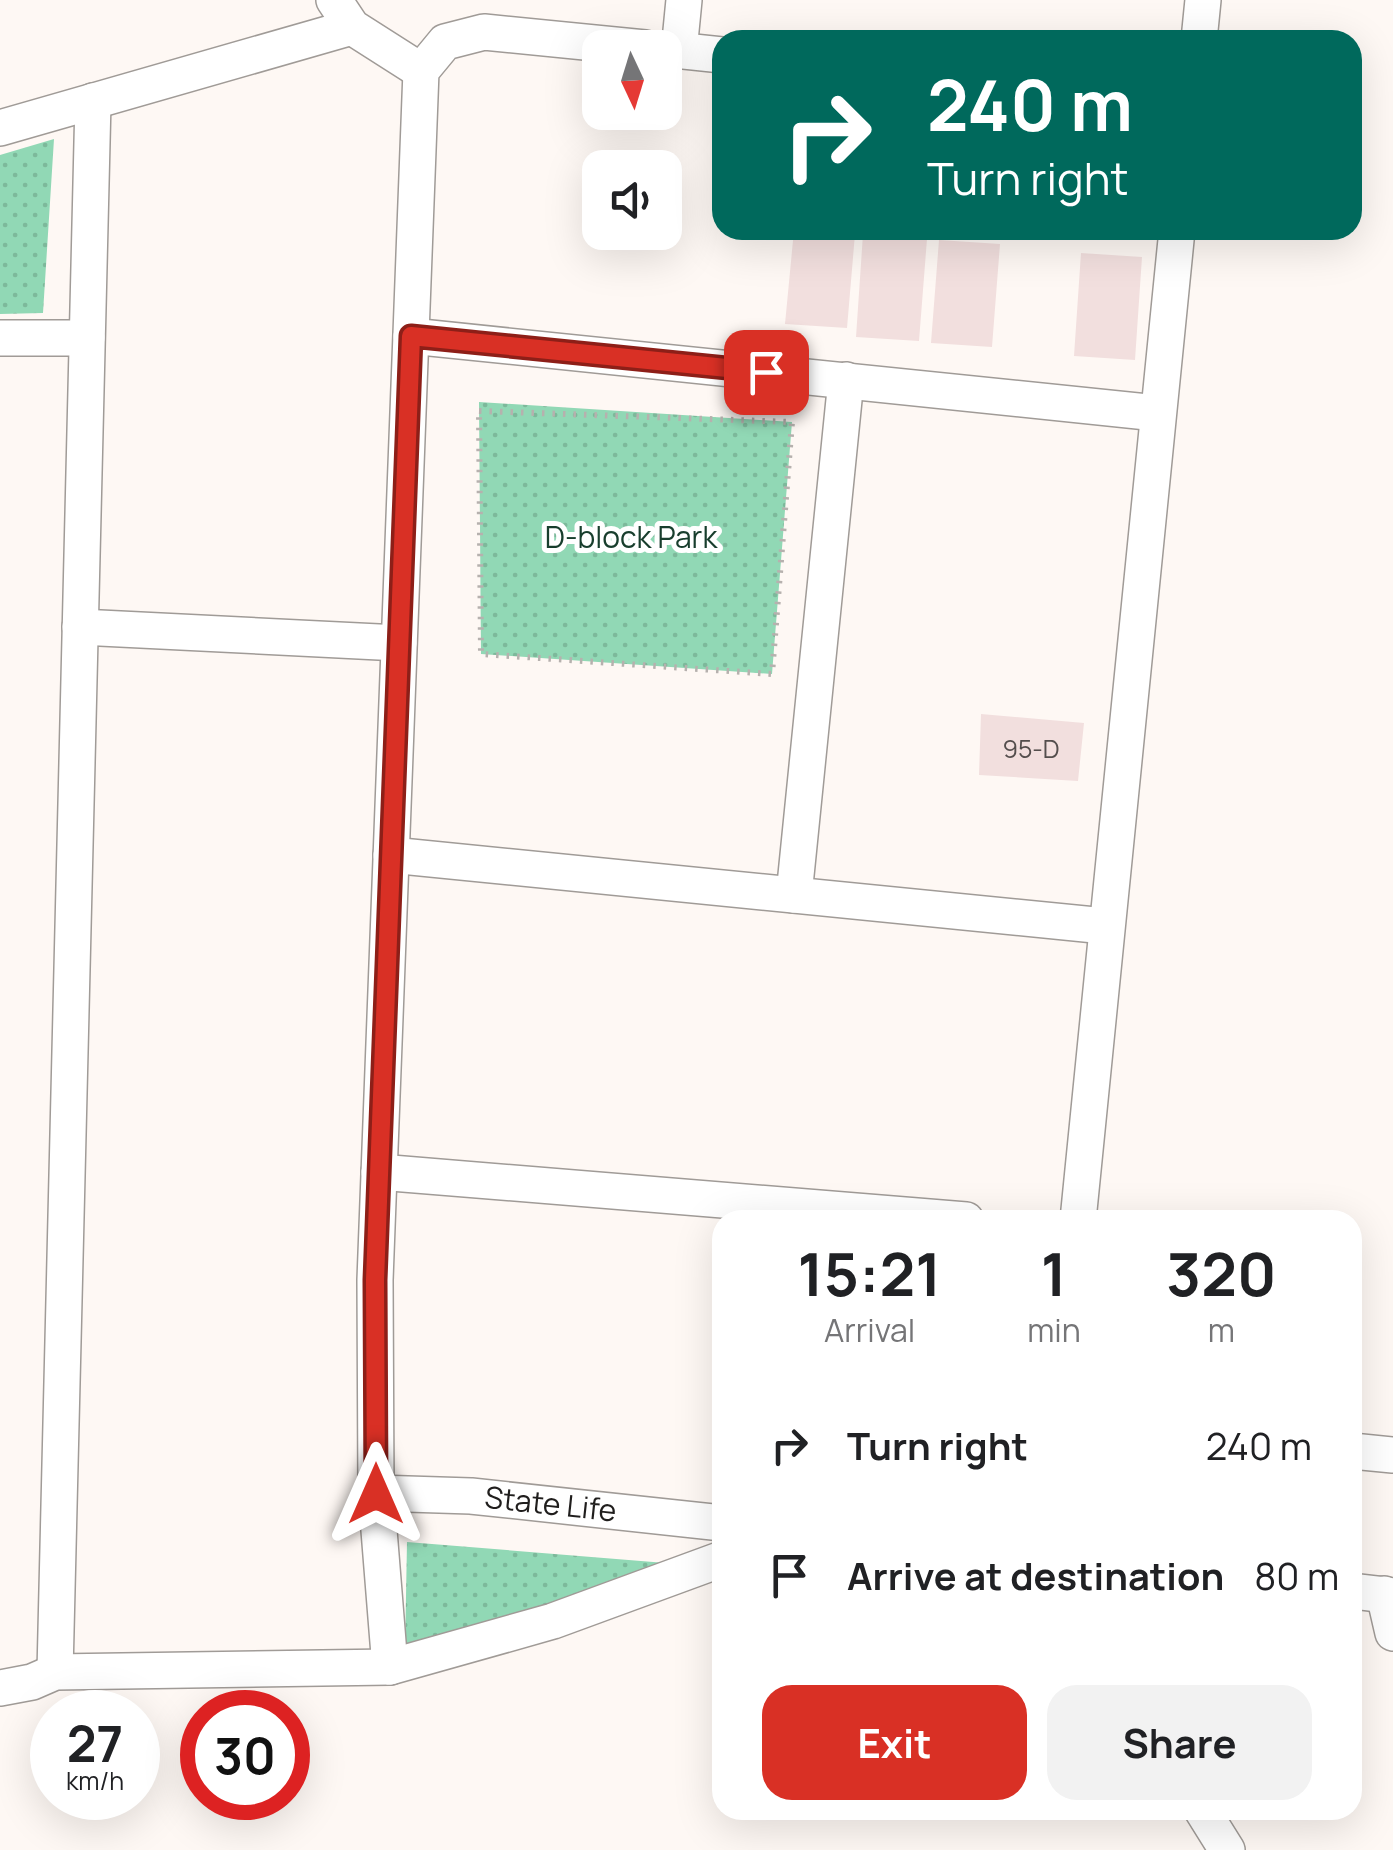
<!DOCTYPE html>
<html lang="en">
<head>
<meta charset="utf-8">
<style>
  body { margin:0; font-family:Manrope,sans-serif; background:#f2f2f2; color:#202124; height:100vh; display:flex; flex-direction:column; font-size:38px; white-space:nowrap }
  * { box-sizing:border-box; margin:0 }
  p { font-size:32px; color:#757577 }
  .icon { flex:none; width:55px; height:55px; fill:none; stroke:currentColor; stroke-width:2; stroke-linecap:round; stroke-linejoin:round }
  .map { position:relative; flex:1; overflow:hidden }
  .drawer { position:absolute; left:712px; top:1210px; width:650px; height:610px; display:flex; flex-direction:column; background:#fff; border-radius:30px; box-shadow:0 10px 40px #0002 }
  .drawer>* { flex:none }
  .guide { position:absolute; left:712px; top:30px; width:650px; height:210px; border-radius:30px; box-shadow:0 10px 40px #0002; background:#00695c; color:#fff; overflow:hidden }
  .needle { width:65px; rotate:176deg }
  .controls { position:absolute; left:582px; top:30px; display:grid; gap:20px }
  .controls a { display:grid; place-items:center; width:100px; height:100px; border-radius:20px; background:#fff; box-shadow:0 10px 40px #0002; font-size:50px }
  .speed { position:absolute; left:30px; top:1690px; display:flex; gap:20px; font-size:50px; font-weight:700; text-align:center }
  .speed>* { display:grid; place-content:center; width:130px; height:130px; border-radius:50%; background:#fff; box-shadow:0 10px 40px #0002; line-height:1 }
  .speed small { font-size:25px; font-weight:400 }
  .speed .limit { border:15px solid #d22; background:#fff; color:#111 }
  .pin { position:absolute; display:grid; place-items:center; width:85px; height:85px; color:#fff; margin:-42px; border-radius:20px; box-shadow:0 5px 15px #0006 }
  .me { position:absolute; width:110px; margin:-55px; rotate:0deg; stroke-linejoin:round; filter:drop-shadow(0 0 8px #0008) }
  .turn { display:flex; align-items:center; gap:35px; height:210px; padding:0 50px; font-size:45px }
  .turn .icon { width:130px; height:130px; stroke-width:2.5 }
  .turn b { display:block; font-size:70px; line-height:85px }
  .eta { display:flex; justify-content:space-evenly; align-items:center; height:170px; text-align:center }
  .eta b { font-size:60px; font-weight:700; line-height:70px }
  .cta { display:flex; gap:20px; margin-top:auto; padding:20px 50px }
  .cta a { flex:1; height:115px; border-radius:30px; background:#d93025; color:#fff; font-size:40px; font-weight:700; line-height:115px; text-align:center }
  .cta a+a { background:#f2f2f2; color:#202124 }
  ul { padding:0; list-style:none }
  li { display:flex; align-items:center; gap:30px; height:130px; padding:0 50px }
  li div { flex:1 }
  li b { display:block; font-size:38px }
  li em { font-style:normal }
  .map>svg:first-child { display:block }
  .grass { fill:url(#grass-dots) }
  .building { fill:#f2dfde }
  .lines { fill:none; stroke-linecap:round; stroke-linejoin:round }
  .street-casing { stroke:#a09b97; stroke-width:38 }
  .path { stroke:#b6b1ae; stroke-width:6; stroke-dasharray:2.5 8; stroke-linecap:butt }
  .street { stroke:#fff; stroke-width:35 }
  .route-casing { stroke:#8d1f18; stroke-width:25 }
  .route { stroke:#d93025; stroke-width:18 }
  .labels { text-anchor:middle; stroke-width:10; stroke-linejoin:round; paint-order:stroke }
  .number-label { font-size:25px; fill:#544e4d }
  .park-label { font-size:30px; fill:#183e2d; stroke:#fff }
  .street-label { font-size:30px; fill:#201e1d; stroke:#fff }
</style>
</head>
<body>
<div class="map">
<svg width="1393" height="1850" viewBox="0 0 1393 1850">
  <defs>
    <pattern id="grass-dots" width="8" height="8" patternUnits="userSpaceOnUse" patternTransform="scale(2.5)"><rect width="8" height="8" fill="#91d8b5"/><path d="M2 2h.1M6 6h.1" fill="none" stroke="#7db99b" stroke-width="1.8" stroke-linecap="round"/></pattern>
  </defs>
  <rect width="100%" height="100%" fill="#fef8f4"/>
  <path class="grass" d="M54,139L43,313L0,314V155Z
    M479,402L792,422L772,674L481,654Z
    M407,1542L678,1564L405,1650Z"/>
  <path class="building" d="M794,230L855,234L847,328L785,324Z
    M1013,230H1080L1079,240L1012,235Z
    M863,234L927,239L919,341L856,337Z
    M939,240L1000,244L992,347L931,343Z
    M1081,253L1142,257L1135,360L1074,356Z
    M981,714L1084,723L1078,781L979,775Z
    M1352,1702L1362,1726L1352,1728Z"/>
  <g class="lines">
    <g class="street-casing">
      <g id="street">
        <path d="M334,0L352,27L421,71"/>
        <path d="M1199,40L1203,0"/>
        <path d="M665,49L722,55"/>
        <path d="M679,51L684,0"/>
        <path d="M0,128L352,27"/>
        <path d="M411,336L1157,413"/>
        <path d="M0,338H87"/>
        <path d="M80,627L399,643"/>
        <path d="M391,855L1105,926"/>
        <path d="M794,895L846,380"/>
        <path d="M379,1172L966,1220"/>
        <path d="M1078,1220L1177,230"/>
        <path d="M1352,1451L1393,1455"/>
        <path id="s1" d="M376,1493L471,1496L722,1523"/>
        <path d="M1352,1591L1393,1596"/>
        <path d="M1384,1594L1393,1633"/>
        <path d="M390,1667L376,1493L375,1280L421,71L445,42L484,32L645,48"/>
        <path d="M55,1672L93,101"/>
        <path d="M0,1688L32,1682L55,1672L390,1667L553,1621L722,1559"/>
        <path d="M1202,1810L1227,1850"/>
      </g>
    </g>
    <path class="path" d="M479,411L792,422L772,674L481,654Z"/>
    <use href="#street" class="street"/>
  </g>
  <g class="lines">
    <g class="route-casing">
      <path id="route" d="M376,1494L375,1280L411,336L766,372"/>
    </g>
    <use href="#route" class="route"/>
  </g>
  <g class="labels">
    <g class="number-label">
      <text x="1031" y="758">95-D</text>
    </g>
    <g class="park-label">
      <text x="631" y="548">D-block Park</text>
    </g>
    <g class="street-label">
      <text dy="10" stroke="none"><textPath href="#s1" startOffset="175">State Life</textPath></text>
    </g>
  </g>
</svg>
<div class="controls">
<a><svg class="needle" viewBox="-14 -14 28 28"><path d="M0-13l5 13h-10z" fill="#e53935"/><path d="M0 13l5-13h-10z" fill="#757577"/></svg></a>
<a><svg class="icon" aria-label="sound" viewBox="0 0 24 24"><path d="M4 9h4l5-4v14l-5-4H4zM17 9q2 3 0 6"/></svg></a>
</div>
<div class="speed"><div>27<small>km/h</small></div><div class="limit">30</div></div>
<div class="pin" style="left:766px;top:372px;background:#d93025"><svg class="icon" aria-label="arrive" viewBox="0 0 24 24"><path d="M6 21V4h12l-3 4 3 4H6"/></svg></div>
<svg class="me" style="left:376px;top:1494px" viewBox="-20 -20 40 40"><path d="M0-17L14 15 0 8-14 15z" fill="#d93025" stroke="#fff" stroke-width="4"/></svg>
<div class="guide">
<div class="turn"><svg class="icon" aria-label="right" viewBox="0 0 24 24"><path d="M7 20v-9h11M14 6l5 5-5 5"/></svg><div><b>240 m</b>Turn right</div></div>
</div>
<section class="drawer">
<div class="eta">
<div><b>15:21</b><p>Arrival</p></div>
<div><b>1</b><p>min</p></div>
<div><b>320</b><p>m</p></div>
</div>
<ul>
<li><svg class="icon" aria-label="right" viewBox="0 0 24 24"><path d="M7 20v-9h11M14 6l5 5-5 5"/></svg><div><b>Turn right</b></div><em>240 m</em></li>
<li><svg class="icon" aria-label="arrive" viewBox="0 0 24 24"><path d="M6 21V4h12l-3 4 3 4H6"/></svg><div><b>Arrive at destination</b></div><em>80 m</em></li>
</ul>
<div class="cta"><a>Exit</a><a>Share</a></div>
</section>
</div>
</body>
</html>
